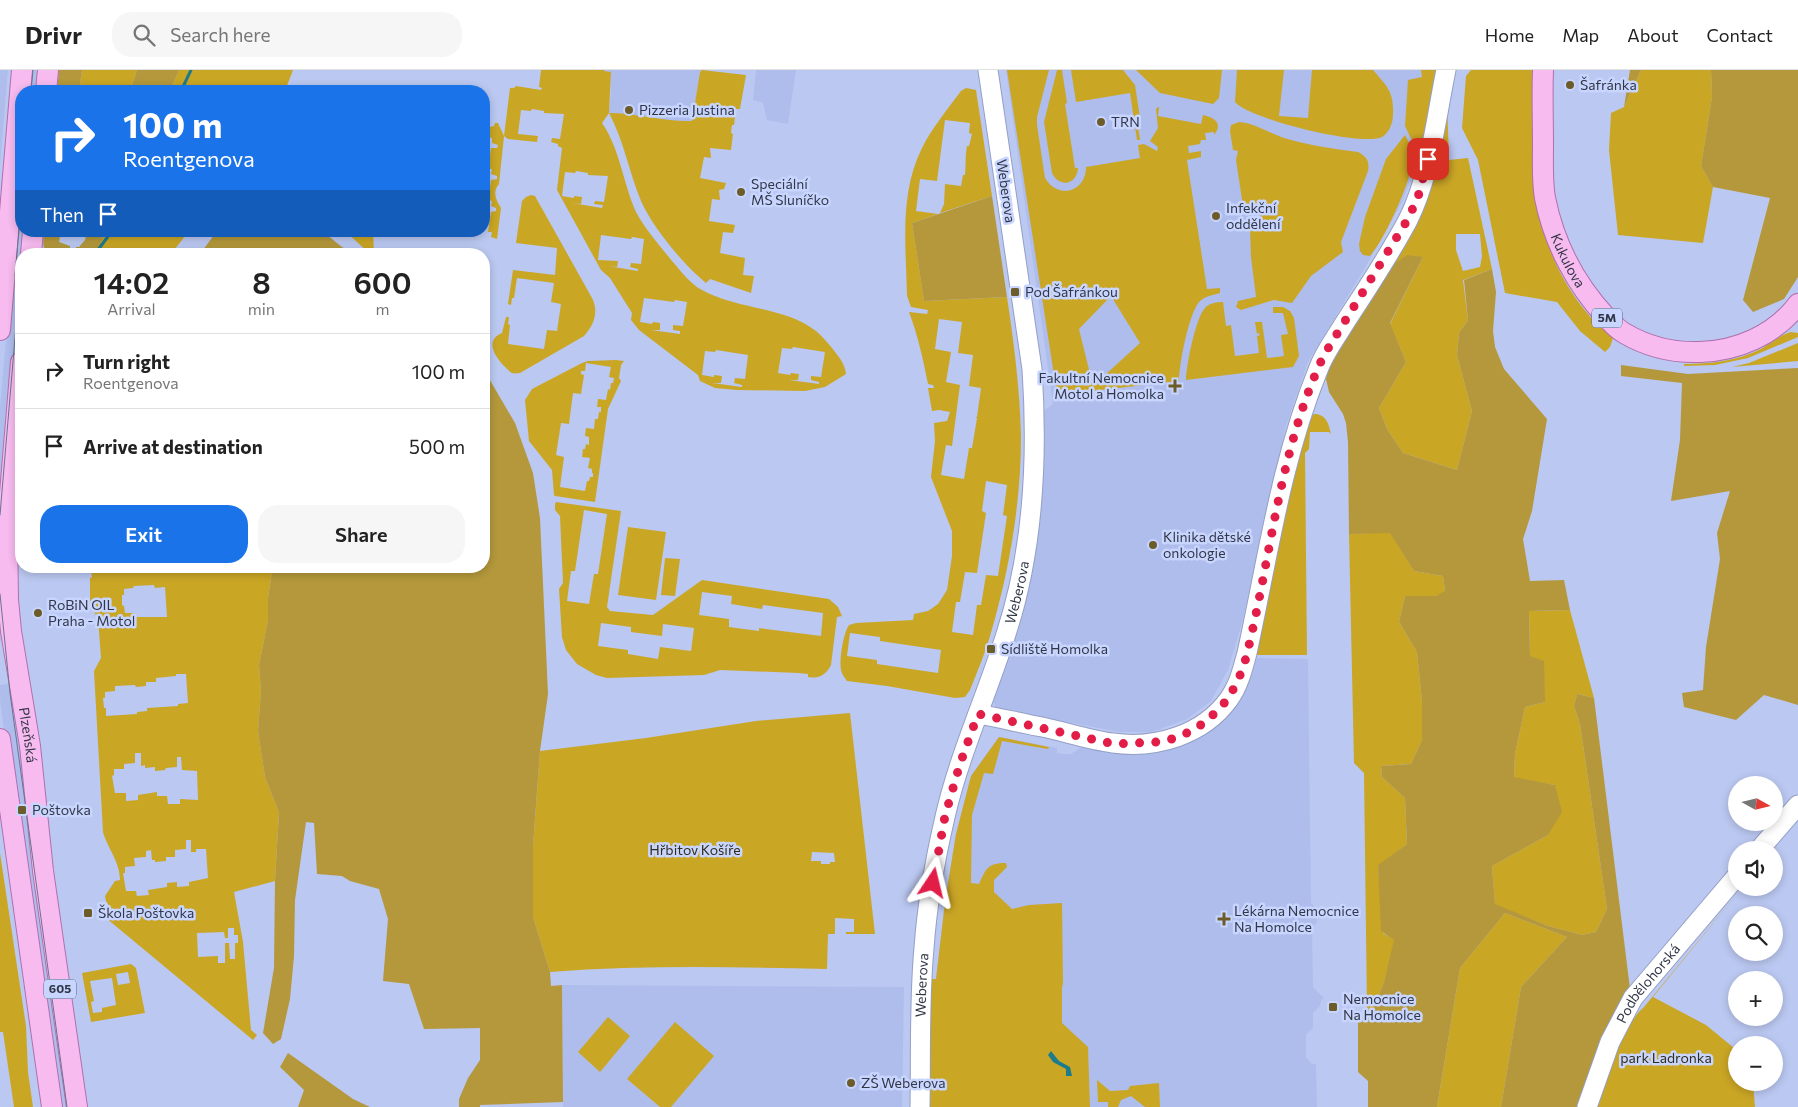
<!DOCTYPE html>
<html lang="en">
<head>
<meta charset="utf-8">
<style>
  body { margin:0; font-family:Commissioner,sans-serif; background:#f6f6f6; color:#222; height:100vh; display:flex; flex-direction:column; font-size:19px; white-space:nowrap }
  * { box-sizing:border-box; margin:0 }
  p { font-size:16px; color:#767676 }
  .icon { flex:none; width:28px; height:28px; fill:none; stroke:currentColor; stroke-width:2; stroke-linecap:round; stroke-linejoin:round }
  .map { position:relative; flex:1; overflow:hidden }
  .drawer { position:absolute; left:15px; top:178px; width:475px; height:325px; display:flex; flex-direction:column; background:#fff; border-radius:20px; box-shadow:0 2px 8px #0003 }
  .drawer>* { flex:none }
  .top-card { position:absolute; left:15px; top:15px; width:475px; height:152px; border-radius:20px; box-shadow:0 2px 8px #0003; background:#1a73e8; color:#fff; overflow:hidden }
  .needle { width:32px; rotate:98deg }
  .controls { position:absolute; left:1728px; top:706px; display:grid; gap:10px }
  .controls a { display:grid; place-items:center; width:55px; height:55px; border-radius:50%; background:#fff; box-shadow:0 2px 8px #0003; font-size:25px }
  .pin { position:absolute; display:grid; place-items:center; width:42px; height:42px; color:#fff; margin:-21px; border-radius:10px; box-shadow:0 2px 8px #0006 }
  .me { position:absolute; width:55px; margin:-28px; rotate:10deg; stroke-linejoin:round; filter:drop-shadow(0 0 4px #0008) }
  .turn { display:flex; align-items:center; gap:18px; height:105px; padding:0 25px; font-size:22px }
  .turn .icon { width:65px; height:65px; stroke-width:2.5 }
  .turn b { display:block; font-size:35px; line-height:42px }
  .then { display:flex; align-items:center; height:48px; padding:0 25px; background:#0003; gap:10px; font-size:19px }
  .eta { display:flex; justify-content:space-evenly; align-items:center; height:85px; text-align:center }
  .eta b { font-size:30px; font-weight:600; line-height:35px }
  .action { display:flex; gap:10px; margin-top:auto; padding:10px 25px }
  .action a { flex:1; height:58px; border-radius:20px; background:#1a73e8; color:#fff; font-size:20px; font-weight:600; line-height:58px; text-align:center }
  .action a+a { background:#f6f6f6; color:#222 }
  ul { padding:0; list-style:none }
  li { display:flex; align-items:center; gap:15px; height:75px; padding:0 25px; border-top:1px solid #e0e0e0 }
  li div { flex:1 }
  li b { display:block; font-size:19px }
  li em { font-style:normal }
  header { display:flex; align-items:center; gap:30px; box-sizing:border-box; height:70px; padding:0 25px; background:#fff; border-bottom:1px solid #e0e0e0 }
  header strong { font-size:24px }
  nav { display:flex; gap:28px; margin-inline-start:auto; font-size:18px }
  .search { width:350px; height:45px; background:#f6f6f6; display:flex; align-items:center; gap:12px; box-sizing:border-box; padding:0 18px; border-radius:20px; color:#767676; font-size:19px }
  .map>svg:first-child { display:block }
  .built { fill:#aebdec }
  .green { fill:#caa625; fill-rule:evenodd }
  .forest { fill:#b4983b }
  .water { fill:#1c7c8c }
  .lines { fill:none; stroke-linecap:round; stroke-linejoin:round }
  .stream { stroke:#1c7c8c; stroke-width:3 }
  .secondary-casing { stroke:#939fc6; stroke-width:21 }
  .primary-casing { stroke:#af70ae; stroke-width:22 }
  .secondary { stroke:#fff; stroke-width:19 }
  .primary { stroke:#f7bbef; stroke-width:20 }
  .tram { stroke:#6b748e; stroke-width:1 }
  .route { stroke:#e11d48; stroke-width:9; stroke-dasharray:0 16.2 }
  .poi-dot { fill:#6c5c29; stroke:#c8d5fe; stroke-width:2 }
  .labels { text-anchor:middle; stroke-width:5; stroke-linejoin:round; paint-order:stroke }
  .shield { fill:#c8d5fe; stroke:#5f667e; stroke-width:1 }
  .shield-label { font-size:12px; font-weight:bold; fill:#323747 }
  .poi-label { font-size:14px; fill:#323747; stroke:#c8d5fe; text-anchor:start }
  .street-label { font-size:14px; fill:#323747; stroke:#c8d5fe }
  .park-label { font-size:14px; fill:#332d18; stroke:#c8d5fe }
</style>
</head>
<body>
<header>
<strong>Drivr</strong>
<div class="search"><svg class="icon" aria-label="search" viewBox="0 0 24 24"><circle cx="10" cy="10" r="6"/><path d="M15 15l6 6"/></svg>Search here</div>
<nav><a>Home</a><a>Map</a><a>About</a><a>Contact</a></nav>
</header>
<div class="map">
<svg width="1798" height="1037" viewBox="0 0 1798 1037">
  <rect width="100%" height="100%" fill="#bbc8f1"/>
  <path class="built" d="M0,0H8L0,96Z
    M29,0H41L39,21H27Z
    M604,0H702L700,2L692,51H671L618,43H609L611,23V2L604,1Z
    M756,0H796L788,54L767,50L763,33L753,30Z
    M1006,0H1437L1419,86L1402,132L1366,196L1308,292L1286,356L1242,553L1228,600L1211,631L1187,649L1152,662H1119L1000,639L996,638L992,629L1043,345L1045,340L1053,334Z
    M21,91V161H27L21,184V192L15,191Z
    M12,220L21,221V229L7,393L5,570L0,571V338L10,221Z
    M1257,588L1308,589L1311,833L1317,839V852L1312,858L1313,917L1324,928L1321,931L1320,936L1313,943V958L1306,964V987L1312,994H1316L1317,1037H943L936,909L945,832L956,764L971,706L999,667L1057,678V683L1065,684H1071L1083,676L1149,681L1242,625L1251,608Z
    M13,613L70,1037H60L16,746L0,630V615Z
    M562,915L904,917L902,1037H563Z"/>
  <path class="green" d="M82,0H137L130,21H79Z
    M179,0H293L285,21H170Z
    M541,0H604V1L611,2L609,43C637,43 664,52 692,51L700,2L702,0L746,5L740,39H736L734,55H732L731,63L733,64L731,80L710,78L711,88L704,87L700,108L726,113L724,119L719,120L720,130L712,129L709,151L735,155L733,163L723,162L720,183L745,188L743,205L754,206L751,223L710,209L706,213C683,194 653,158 641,131C629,102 624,71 609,43L602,53C620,79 623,113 636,142C645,159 660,176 672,191C681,201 690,214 702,220C738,240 783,236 816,261C822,266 827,272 832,278C838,286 845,293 846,304L825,317L805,321L737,320L715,318L700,311L698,305L639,260L631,250L632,243L610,208L601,200L557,120L562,78L558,76V74L551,72L552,68L560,69L564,44L544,43V41L532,39L531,41L521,40L518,64L538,66L537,72L508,69L504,66L499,114C492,122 496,130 501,138L497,169L491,167L492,162H488L491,142L496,141V138L491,136L492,131L488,130L491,110L497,109V106L491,104L492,99H488L491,78H497L498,75L492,73V68L487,67L489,57L494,56L495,53H498L504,66L510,18H514L516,16L541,20L542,18L539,17ZM576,101L588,103V105L608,106L604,132L595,131L594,134L603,135L602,138L572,133L581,134L582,127L574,126V128L562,126L565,102L575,103ZM601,165L631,169L632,167L644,169L641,194L631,193L630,197L638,199V201L608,196L617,197L618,191L598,190ZM644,228L674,232L675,230L687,232L683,256L673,255V260L680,261V264L651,260H660V253L653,252L652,254L640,252ZM793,277L825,282L821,307L811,306V310L819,312V314L789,310H798L799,304L791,303L790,305L778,303L782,278L792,279ZM716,280L748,285L745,309L735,308L734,313L742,315V317L712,313H721L722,306L714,305V307L702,305L705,281L715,282Z
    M1007,0H1049L1037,47V55L1045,108C1058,130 1086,122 1086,97L1140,88L1138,75L1144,74L1157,81L1158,77L1150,71L1158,58L1156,39L1158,37H1159L1158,46L1201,54L1203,45C1213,47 1224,53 1214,65V62L1205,63L1206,70H1201L1200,74L1188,76L1189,83L1201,81V87L1187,90L1207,219L1220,218V223C1213,225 1205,226 1199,232C1189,244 1179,294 1179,311L1057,325ZM1111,226L1140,273L1093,316L1079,259Z
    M1057,0H1062L1067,33L1065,34L1075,98H1078C1077,115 1059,118 1052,103L1044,52Z
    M1071,0H1123L1135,15L1140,48L1137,50L1140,70H1137L1130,23L1076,32Z
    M1136,0H1222L1219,28L1213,34L1160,23Z
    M1237,0H1284L1279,46L1308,48L1312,0H1373C1387,16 1394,22 1393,44C1393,52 1390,62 1382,67C1362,77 1249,49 1235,32Z
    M1421,0H1437L1421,78L1416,79L1405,56L1408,10L1422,7Z
    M1471,0H1533C1532,89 1527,172 1588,244C1595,253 1605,260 1613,268L1610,277L1605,282L1580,261L1557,232L1505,223L1478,90L1462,58L1466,6Z
    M1641,0H1711L1712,27L1701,96L1713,117L1703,173L1618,165L1609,80L1611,43L1624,37Z
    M966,18L976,20L992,126L940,143L944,134L945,114L961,116L963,105H965C966,96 965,87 967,76H969L972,64L969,63L970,53L945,50L937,111L920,109L916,141L938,144L912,153L924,231L1007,227C1014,273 1020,320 1021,367C1021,434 1009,502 990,566C985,584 977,602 970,620L965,627L955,628L887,616L847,611C845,608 842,605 841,600C839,590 843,564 849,555L856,553L913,550L914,544L928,541L938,534L942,528L947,520L952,486V461L931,407L935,371L934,353L947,351L950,342L939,340L932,341L928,318H934L933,315L928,314C923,289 918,266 909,242L927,244L928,240L911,237L907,226C906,177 899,124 922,78C932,58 947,40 961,21ZM939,249L962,252L958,283L973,285L969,316L981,318L977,347L975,348H977L972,378H969L964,409L941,405L946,375L952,376L960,315L946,312L951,282L935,279ZM986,411L1007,415L1003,445L1007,446L998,506L986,505L981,535H977L973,565L952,562L956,532H960L965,502L977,503L986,443L982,441ZM850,563L880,567V571L941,580L938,603L877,594V590L847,586Z
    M1447,30L1449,90L1468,88L1492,199L1463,210L1468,250L1459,263L1457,285L1472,341L1457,400L1403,383L1387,359L1379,338L1406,292L1390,254L1423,187L1386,199ZM1456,164H1480L1482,186L1480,197L1463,201L1456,180Z
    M1239,52C1254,53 1269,63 1284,68C1308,75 1333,79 1358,82C1366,86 1370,91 1368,101L1341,172L1343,182L1311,206L1292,233L1274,230L1241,240L1236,237L1238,231L1256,227L1251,187L1250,158L1262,156L1259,135L1243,136L1236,90L1238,81L1233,80L1230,61L1231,55Z
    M1405,65L1415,84C1411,110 1387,166 1370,186L1363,185L1360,181L1359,174L1365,147L1386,89Z
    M531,125L535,126L592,228C599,242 594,255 584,266L520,303C517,303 514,304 512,303C508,301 506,297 503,295C494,285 485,270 502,263L506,247H509L508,254L510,255L508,274L544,279L547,260L557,261L561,234L551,232L554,213L517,208L514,228H512L511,235L508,234L513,200L555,205L557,178L516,173L522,131L526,127Z
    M104,161H189L171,184H99Z
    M345,161H373L374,184H370Z
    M1223,232L1226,256L1231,255L1235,286L1259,283L1257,266L1260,265L1259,263L1257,264L1255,252H1262L1267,288L1284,286L1281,265L1288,264L1283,243H1273V237H1283L1290,241L1294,248L1299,286L1293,297L1186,310C1186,296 1196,247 1205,238C1209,233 1217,232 1223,232Z
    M1791,262L1798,263V267L1748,288L1715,295L1684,296V294C1710,294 1737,291 1761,279C1771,273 1780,265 1791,262Z
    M1798,273V291L1732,297L1749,293Z
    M616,290L624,291L621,295L619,308L621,311L608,339L595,432L555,426L554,425L552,400L529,371L525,330L532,319L582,293L588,291ZM586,293L611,297L609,307L614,308L613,313H611L610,320L608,319L606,330L598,329L597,337H601V342H599L598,349H595L594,359L586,358L585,366L589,367V375L586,374L585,379H583L582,387L590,388L588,398L592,399V403H593V407H590L589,411H587L585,421L560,417L564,387L556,385L561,353L569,354L573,323L581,324L584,305L581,304V301H585Z
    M1314,344C1326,344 1329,354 1331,364L1329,362H1310L1309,379L1305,383L1307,585H1255L1263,553L1281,456L1297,384L1310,348Z
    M556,432L621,441L607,537L610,541L653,545L702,510L829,529L838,537L842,546L837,547L831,595C826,605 819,609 808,607V604L798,603L720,600L704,605L607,608L596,605L577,594L566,580L562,567L559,519L563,513L560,446L555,440V434ZM584,440L607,444L598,504H594L589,534L567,531L571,501H575ZM702,522L732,526L731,534L762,539L763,535L823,543L821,566L759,558V561L729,557V549L699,545ZM601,553L631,557V562L662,566L663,554L694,558L691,581L660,577L658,589L628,584V580L598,576Z
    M628,457L666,462L656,530L618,525Z
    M1390,462L1414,501L1443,506L1445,522L1436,526H1405L1399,552L1417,582L1422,632V670L1411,694L1381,696L1382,707L1405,728L1407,774L1378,796L1383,863L1395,870L1384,912L1374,938L1358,949L1367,940L1364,703L1354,693L1349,464Z
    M665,488L680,489L675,526L661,525Z
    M90,496H273L268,528V550L259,595L261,621L258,661L265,707L279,742L275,811L234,822L243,872L251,960L257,965L253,970L106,848L112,840L106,831L105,826L115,811L120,810C120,792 108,779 103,762L94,601L101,588L98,548L90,536V508L92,507ZM154,515L155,518L165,517L167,547H136L135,543H125L124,536L122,535V525H124V519L133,518L134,516ZM176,604H186L188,633L178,634V636L147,638V641L137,642V644L106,646V638H104L103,628H105V622L115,621V616L135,615L136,617L146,616V612H156V608L176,606ZM135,683H141V696L145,695V698L155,697V701L165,700L166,698L177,697V687H181L182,700L197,701L198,730L180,729V734H168L167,726H157V722L138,725V730L126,731V723H115L112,706L114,705V699H124V694L135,693ZM186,770H191V782H196V779H206L208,808L189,812V816L177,817V812L167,813V817L148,820L149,825L137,826L136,821H126L123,803H125V797L135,796L134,788L146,787V781L151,780L152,790H155V792L166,791V787H175V780L186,779ZM228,858H234V865H238V873H235V889H230L229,873H225V893H218V886L198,887L197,863L224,862L225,868H228Z
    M1570,540L1594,628L1577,624L1574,636L1580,654L1607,839L1596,862L1582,865L1548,856L1495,835L1492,796L1548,765L1555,715L1514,708L1515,684L1525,637L1545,632L1530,587L1529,541Z
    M850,643L875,864H828L827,899C734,897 642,895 550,902L533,847V776L540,681L646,668L756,651ZM812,782L834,783L835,792H830V794H821V791H811ZM835,848L854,849V862H846V864H835Z
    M999,667L1049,677L1048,679L1002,671L993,704L984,703L972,745L971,813L979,814C986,799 987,793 1006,793L1007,797L994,810V822L1012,839L1029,835L1062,833L1063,914L1062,917V953L1088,977L1090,1037H927L929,909H936L945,832L956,764L971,706Z
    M0,783L26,956L28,1002L33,1037H14L3,962H0Z
    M1742,818L1653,927L1706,955L1734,978L1736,982V1012L1753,1013L1755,1037H1596C1608,1007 1621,957 1644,937Z
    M1505,843L1567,867L1521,917L1501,1037H1437L1460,898Z
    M131,894L136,898L145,943L91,952L82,903ZM128,902L130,913L118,915L116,904ZM112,908L116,935L102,938V942L93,943L91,932L94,931L90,911Z
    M608,947L630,966L600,1002L578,982Z
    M675,952L714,986L671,1037H660L627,1009Z
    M1097,1010L1110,1021L1128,1020L1130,1016L1159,1013L1160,1037H1145L1131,1026L1121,1030L1118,1037H1108V1032H1098Z"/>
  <path class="forest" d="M59,0H82L79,21H57Z
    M137,0H179L170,21H130Z
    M1630,0H1641L1624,37Z
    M1711,0H1798V207L1784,229L1753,242L1743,230L1770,128L1713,117L1701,96L1712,27Z
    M992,126L1007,227L924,231L912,153Z
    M44,161H61L59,172L70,176V184H48C42,178 43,170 44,161Z
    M87,161H104L99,184H76V177H79L85,170Z
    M217,161H322L342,177L356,184H200Z
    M1407,185L1423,187L1390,253L1406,292L1379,338L1387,359L1403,383L1457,400L1472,341L1457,285L1459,263L1468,250L1464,210L1492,199L1496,222L1493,261L1495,277L1504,299L1547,349L1532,441L1523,469L1530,511L1564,510L1570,540L1529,541L1530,586L1544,591L1545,632L1525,637L1515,684L1514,707L1555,715L1562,742L1548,765L1492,796L1495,834L1548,856L1582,865L1596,862L1607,839L1580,654L1574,636L1577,624L1594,628L1630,919L1581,1037H1501L1521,917L1567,867L1505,843L1460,898L1437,1037H1368V1011L1358,1002V949L1374,938L1384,912L1394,870L1381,861L1378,795L1407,774L1405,728L1382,707L1381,696L1411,694L1422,670V632L1417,582L1399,552L1405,526H1436L1445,521L1443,506L1414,501L1390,463L1349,464L1348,372L1346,353L1343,344L1329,322L1326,309L1330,291L1386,199Z
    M1621,295L1688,304L1798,298V635L1764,625L1736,650L1684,637L1682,623L1703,620L1706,577L1720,489L1717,463L1730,421L1671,431L1680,370L1682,313L1621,306Z
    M484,300L515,353L533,403L540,448L548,624L540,681L533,776V847L550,902L551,916L562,915L563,1032L480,1035V1037H459V1029L468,1008L480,990V958L424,959L409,914L383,911L388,849L379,819L350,811L342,806L317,804L314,753L306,752L295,830L294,886L290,929L281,969L273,974L263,963L274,898L275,811L279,742L265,707L258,661L261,621L259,595L268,550V528L273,496H484Z
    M288,983L353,1029L370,1037H298L304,1020L280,997Z"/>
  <path class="water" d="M1051,981L1059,991L1070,997L1072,1006H1066V999L1053,992L1048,985Z"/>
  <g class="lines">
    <path class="stream" d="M181,21L191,0
      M95,184L112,161"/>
    <g class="secondary-casing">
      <g id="secondary">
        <path d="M978,644C1000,648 1021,653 1042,657C1066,662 1089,670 1113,673C1156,679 1203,665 1229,629C1239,615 1243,598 1247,583C1268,487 1281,391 1318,300C1324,283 1335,269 1344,254C1366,220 1389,186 1408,150C1430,107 1436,48 1446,0"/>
        <path d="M1759,780L1798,735"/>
        <path id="s1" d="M920,1037C921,984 919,931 924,878C927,835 935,790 945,747C959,685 987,625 1006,564C1034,479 1038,388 1032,299L988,0"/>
        <path id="s2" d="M1587,1037L1610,972L1633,928L1736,807"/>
      </g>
    </g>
    <g class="primary-casing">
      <g id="primary">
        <path id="s3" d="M1543,0C1542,25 1543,50 1543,76C1543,93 1542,111 1545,128C1554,173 1576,215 1607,248C1612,253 1617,259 1624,263C1646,276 1673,283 1700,282C1737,281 1775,265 1798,234"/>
        <path d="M46,21L48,0"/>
        <path d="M31,184L33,161"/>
        <path d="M0,260L22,0"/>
        <path id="s4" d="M21,292L7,459L8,530L11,561L30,676L43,801L77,1037"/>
        <path d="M0,669L52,1037"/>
      </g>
    </g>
    <use href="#secondary" class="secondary"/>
    <use href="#primary" class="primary"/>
    <path class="tram" d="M31,21L33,0
      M15,206L21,134
      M0,445L21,197
      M0,524L10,623L67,1037"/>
  </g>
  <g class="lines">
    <path class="route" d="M933,813L945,746L960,694L978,644L1114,674L1157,672L1169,670L1192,661L1208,650L1229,628L1243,599C1271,495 1277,384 1324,285L1408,149L1418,127L1428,89"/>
  </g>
  <g class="poi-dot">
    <circle cx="1570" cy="15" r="5"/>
    <circle cx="629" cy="40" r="5"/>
    <circle cx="1101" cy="52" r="5"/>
    <circle cx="741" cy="122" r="5"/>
    <circle cx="1216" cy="146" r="5"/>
    <rect x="1010" y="217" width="10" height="10" rx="2.5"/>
    <path d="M1172.5 308.5h5v5h5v5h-5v5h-5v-5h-5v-5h5z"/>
    <circle cx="1153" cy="475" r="5"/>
    <circle cx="38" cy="543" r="5"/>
    <rect x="986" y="574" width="10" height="10" rx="2.5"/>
    <rect x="17" y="735" width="10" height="10" rx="2.5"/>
    <rect x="83" y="838" width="10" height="10" rx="2.5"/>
    <path d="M1221.5 841.5h5v5h5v5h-5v5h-5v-5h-5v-5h5z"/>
    <rect x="1328" y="932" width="10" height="10" rx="2.5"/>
    <circle cx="851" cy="1013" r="5"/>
  </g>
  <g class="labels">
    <g class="shield">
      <rect x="1592" y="238.5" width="30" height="19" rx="4"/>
      <rect x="44" y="909.5" width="32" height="19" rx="4"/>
    </g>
    <g class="shield-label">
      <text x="1607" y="252">5M</text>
      <text x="60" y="923">605</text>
    </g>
    <g class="poi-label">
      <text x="1580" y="20">Šafránka</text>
      <text x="639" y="45">Pizzeria Justina</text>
      <text x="1111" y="57">TRN</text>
      <text x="751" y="119">Speciální<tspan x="751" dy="16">MŠ Sluníčko</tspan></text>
      <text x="1226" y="143">Infekční<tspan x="1226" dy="16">oddělení</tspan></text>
      <text x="1025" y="227">Pod Šafránkou</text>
      <text x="1164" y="313" text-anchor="end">Fakultní Nemocnice<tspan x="1164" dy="16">Motol a Homolka</tspan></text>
      <text x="1163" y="472">Klinika dětské<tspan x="1163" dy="16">onkologie</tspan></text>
      <text x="48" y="540">RoBiN OIL<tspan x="48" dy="16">Praha - Motol</tspan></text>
      <text x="1001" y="584">Sídliště Homolka</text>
      <text x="32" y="745">Poštovka</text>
      <text x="1234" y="846">Lékárna Nemocnice<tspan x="1234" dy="16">Na Homolce</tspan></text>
      <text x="98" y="848">Škola Poštovka</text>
      <text x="1343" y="934">Nemocnice<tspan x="1343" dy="16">Na Homolce</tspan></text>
      <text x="861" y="1018">ZŠ Weberova</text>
    </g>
    <g class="street-label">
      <text transform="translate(1006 121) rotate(82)" y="5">Weberova</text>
      <text dy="5" stroke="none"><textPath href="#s3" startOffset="195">Kukulova</textPath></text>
      <text dy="5" stroke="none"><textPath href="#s1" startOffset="528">Weberova</textPath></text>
      <text dy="5" stroke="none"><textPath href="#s4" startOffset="375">Plzeňská</textPath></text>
      <text dy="5" stroke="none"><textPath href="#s1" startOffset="122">Weberova</textPath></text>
      <text dy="5" stroke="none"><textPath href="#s2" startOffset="139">Podbělohorská</textPath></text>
    </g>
    <g class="park-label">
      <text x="695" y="785">Hřbitov Košíře</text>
      <text x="1666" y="993">park Ladronka</text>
    </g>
  </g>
</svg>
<div class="controls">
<a><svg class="needle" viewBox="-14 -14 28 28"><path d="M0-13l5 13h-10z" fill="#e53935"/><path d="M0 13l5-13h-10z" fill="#767676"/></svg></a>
<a><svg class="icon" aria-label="sound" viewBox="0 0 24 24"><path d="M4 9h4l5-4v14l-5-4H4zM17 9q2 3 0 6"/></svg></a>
<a><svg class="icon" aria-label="search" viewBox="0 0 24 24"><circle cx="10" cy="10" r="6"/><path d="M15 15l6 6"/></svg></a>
<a>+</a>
<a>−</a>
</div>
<div class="pin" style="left:1428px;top:89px;background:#d93025"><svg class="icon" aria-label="arrive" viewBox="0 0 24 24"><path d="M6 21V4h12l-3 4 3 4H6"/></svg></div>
<svg class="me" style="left:933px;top:813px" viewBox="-20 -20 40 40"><path d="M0-17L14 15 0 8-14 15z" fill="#e11d48" stroke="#fff" stroke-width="4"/></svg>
<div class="top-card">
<div class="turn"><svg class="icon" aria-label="right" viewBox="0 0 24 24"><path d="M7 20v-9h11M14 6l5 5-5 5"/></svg><div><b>100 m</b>Roentgenova</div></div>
<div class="then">Then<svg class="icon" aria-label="arrive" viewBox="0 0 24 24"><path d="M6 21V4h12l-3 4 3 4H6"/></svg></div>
</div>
<section class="drawer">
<div class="eta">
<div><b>14:02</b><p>Arrival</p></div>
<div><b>8</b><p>min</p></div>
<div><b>600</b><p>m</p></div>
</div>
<ul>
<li><svg class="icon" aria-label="right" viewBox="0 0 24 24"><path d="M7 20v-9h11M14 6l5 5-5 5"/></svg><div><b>Turn right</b><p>Roentgenova</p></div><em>100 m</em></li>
<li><svg class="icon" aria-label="arrive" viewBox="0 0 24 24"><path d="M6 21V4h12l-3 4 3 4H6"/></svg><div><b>Arrive at destination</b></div><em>500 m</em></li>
</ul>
<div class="action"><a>Exit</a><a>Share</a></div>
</section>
</div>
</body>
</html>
